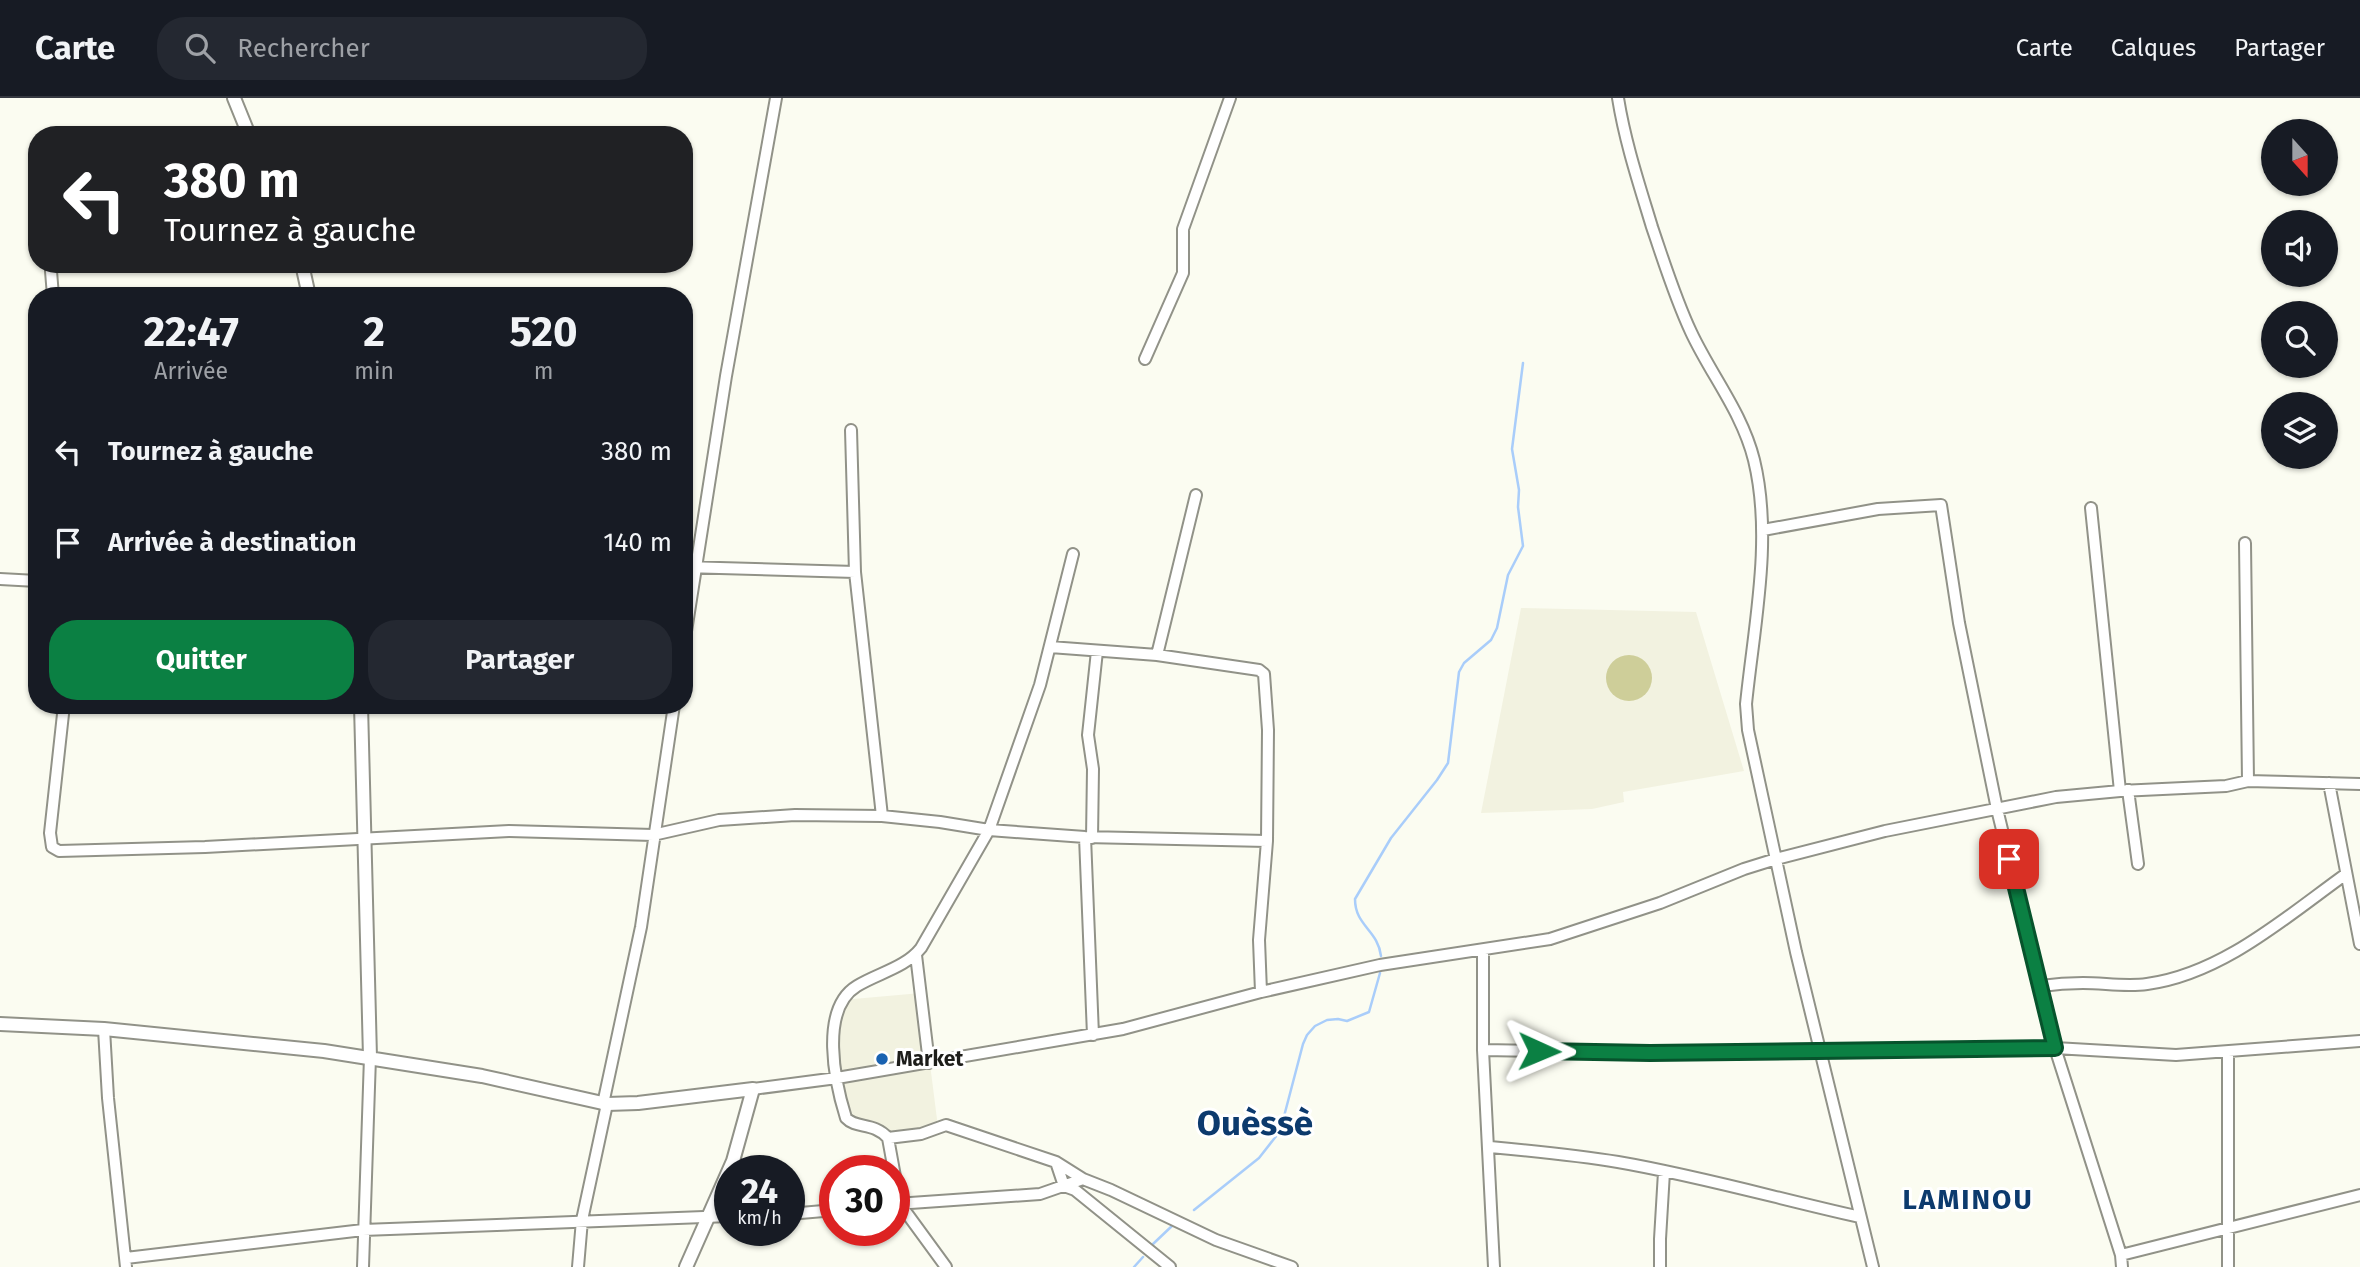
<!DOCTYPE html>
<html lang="fr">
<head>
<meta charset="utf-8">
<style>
  body { margin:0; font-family:"Fira Sans",sans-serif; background:#242831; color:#f1f3f6; height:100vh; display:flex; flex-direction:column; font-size:26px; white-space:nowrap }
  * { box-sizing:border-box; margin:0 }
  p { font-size:23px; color:#9ea1a6 }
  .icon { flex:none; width:38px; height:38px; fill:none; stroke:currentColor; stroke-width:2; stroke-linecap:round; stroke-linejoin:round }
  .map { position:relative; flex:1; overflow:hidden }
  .sheet { position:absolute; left:28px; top:189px; width:665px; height:427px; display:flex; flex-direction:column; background:#171b24; border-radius:28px; box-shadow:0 2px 5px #0004 }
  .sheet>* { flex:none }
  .hud { position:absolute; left:28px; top:28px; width:665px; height:147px; border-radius:28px; box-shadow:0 2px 5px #0004; background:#202124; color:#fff; overflow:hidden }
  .needle { width:46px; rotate:159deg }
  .tools { position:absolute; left:2261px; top:21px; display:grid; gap:14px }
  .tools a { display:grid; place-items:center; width:77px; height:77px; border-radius:50%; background:#171b24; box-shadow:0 2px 5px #0004; font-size:35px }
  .speed { position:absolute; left:714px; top:1057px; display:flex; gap:14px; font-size:35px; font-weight:700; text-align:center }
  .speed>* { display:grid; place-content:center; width:91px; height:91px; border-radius:50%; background:#171b24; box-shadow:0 2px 5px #0004; line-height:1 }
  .speed small { font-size:18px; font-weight:400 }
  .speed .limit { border:10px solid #d22; background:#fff; color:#111 }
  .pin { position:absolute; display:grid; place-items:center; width:60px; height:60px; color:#fff; margin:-30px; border-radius:14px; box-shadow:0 4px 10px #0006 }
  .me { position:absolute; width:77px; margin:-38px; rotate:91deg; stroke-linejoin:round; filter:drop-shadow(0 0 5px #0008) }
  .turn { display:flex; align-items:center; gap:24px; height:147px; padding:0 21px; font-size:32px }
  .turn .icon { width:91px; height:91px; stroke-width:2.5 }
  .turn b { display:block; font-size:49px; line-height:60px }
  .eta { display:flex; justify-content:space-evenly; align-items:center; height:119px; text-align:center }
  .eta b { font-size:42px; font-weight:700; line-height:49px }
  .action { display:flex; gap:14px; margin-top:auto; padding:14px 21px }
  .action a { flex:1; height:80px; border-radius:28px; background:#0b8043; color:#fff; font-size:28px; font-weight:700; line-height:80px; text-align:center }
  .action a+a { background:#242831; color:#f1f3f6 }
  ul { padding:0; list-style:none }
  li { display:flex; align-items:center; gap:21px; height:91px; padding:0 21px }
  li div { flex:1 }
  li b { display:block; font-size:26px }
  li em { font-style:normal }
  header { display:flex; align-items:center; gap:42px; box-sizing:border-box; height:98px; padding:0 35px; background:#171b24; border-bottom:2px solid #363941 }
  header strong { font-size:33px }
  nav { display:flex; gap:38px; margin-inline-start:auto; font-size:24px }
  .search { width:490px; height:63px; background:#242831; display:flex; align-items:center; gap:18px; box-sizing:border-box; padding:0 24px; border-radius:28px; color:#9ea1a6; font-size:26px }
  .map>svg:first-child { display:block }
  .built { fill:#f2f2e0 }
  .green { fill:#cece99 }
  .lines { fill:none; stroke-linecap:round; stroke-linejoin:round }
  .stream { stroke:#a9cdfa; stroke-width:2.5 }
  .minor-casing { stroke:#919288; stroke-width:14 }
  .major-casing { stroke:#919288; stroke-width:16 }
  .minor { stroke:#fff; stroke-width:10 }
  .major { stroke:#fff; stroke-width:12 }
  .route-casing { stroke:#07532c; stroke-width:18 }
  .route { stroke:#0b8043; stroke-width:12 }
  .poi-dot { fill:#1962b1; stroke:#fff; stroke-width:2.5 }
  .labels { text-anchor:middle; stroke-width:6; stroke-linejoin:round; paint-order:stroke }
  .poi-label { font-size:21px; font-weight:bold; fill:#1d1d1a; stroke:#fff; text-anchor:start }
  .district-label { font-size:28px; font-weight:bold; letter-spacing:2px; fill:#0c3a6d; stroke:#fff }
  .town-label { font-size:35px; font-weight:bold; fill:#0c3a6d; stroke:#fff }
</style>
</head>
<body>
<header>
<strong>Carte</strong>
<div class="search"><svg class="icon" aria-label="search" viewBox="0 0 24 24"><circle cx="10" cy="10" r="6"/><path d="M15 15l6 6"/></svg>Rechercher</div>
<nav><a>Carte</a><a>Calques</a><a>Partager</a></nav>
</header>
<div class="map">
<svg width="2360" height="1169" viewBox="0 0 2360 1169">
  <rect width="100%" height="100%" fill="#fbfcf1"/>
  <path class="built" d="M1521,510L1696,514L1744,673L1623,694L1624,704L1592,711L1481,715Z
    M921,895L938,1029L888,1040L848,1022L833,942L842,902Z"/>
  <path class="green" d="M1606 580a23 23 0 1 1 46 0a23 23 0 1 1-46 0Z"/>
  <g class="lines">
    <path class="stream" d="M1381,858C1378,832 1355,828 1355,801L1391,740L1437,682L1448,665L1459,574L1464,565L1491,542L1497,530L1508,477L1523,448L1518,409L1519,392L1512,351L1523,265
      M1194,1112L1259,1060L1277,1037L1282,1026L1303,946L1307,937L1315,928L1327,922L1338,921L1347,923L1369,914L1380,875
      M1153,1146L1173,1127
      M1134,1169L1143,1159"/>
    <g class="minor-casing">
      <path id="minor" d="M1618,0C1625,44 1639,86 1652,129C1664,164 1675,200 1691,234C1711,277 1742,314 1754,362C1773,440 1754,527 1746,606L1748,632L1796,854L1873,1169
        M51,173L53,198
        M1145,261L1183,175V131L1230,0
        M851,332L855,474L882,718
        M2091,410L2120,693
        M1763,432L1878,411L1941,407L1959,525L1997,711L2055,950L2121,1157L2122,1169
        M2245,445L2248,683
        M684,469L855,474
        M0,481L37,483
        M684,546L726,278L776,0
        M1050,549L1157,557L1259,572L1264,576L1268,632L1267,743L1259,842L1261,894
        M1157,557L1196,397
        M64,607L50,735L52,749L59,753L205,749L509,733L653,737L719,722L795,717L882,718L940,724L989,732L1085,739L1267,743
        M2329,685L2360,846
        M2128,692L2138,766
        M1085,739L1093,937
        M1092,740L1093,671L1088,637L1097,553
        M1483,852V952L1494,1169
        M916,857L929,965
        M2041,888C2055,886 2069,885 2083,885C2104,885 2126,889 2147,886C2222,876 2286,819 2346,776
        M104,931L108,1000L126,1169
        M1483,952L1650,955L2055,950L2176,957L2360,943
        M2228,954V1169
        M753,991L837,980L1123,931L1261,894L1380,867L1550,841L1660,805L1744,771L1776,761L1885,733L2056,699L2120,693L2226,688L2248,683L2360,686
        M603,1006L641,829L674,607
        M888,1040L921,1036L946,1027L1056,1064L1083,1081
        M1490,1049C1533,1053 1575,1057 1618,1064C1700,1078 1779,1101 1860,1119
        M1056,1064L1064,1088L1075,1092L1170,1169
        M896,1106L1040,1096L1083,1081L1111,1092L1216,1142L1292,1169
        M789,1116L835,1112
        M2121,1157L2360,1097
        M126,1160L363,1132L730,1118
        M363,1169L370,959
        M578,1169L582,1122L607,1006
        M946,1169L900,1106L888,1040C874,1024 856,1031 846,1020C835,985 819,911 857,888C878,875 905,870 921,850L989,732L1040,587L1073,456
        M1660,1169V1141L1664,1074"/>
    </g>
    <g class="major-casing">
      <path id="major" d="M234,0L249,37
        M302,166L309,198
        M361,607L370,959
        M0,926L104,931L324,953L482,978L607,1006L638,1005L753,991L733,1063L686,1169"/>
    </g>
    <use href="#minor" class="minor"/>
    <use href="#major" class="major"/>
  </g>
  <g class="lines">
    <g class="route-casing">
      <path id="route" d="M1539,953L1650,955L2055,950L2009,761"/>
    </g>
    <use href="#route" class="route"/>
  </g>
  <circle class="poi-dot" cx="882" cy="961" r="7"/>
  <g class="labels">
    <g class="poi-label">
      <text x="896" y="968">Market</text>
    </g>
    <g class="district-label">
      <text x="1968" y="1111">LAMINOU</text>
    </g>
    <g class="town-label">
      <text x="1255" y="1037">Ouèssè</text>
    </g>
  </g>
</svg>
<div class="tools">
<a><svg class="needle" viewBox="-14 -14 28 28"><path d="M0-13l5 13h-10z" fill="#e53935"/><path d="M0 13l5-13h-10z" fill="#9ea1a6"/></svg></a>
<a><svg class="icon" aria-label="sound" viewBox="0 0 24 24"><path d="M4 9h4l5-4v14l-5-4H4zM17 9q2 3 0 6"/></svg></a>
<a><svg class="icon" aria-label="search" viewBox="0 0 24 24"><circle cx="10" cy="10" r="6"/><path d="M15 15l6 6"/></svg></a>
<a><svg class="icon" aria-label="layers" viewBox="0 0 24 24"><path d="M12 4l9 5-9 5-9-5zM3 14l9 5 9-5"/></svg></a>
</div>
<div class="speed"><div>24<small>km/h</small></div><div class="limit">30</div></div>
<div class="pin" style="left:2009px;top:761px;background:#d93025"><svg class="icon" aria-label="arrive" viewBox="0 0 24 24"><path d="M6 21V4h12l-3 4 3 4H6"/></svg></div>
<svg class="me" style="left:1539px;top:953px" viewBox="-20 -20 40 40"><path d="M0-17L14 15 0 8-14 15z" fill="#0b8043" stroke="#fff" stroke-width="4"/></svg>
<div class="hud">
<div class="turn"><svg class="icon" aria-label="left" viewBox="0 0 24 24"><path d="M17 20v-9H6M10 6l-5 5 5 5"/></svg><div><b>380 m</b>Tournez à gauche</div></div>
</div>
<section class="sheet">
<div class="eta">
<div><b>22:47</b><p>Arrivée</p></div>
<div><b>2</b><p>min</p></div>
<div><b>520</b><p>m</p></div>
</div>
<ul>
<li><svg class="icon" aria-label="left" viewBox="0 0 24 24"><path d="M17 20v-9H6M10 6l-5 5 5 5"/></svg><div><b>Tournez à gauche</b></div><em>380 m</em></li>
<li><svg class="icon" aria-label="arrive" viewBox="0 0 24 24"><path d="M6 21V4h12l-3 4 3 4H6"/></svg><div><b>Arrivée à destination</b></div><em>140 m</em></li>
</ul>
<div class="action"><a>Quitter</a><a>Partager</a></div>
</section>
</div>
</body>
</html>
